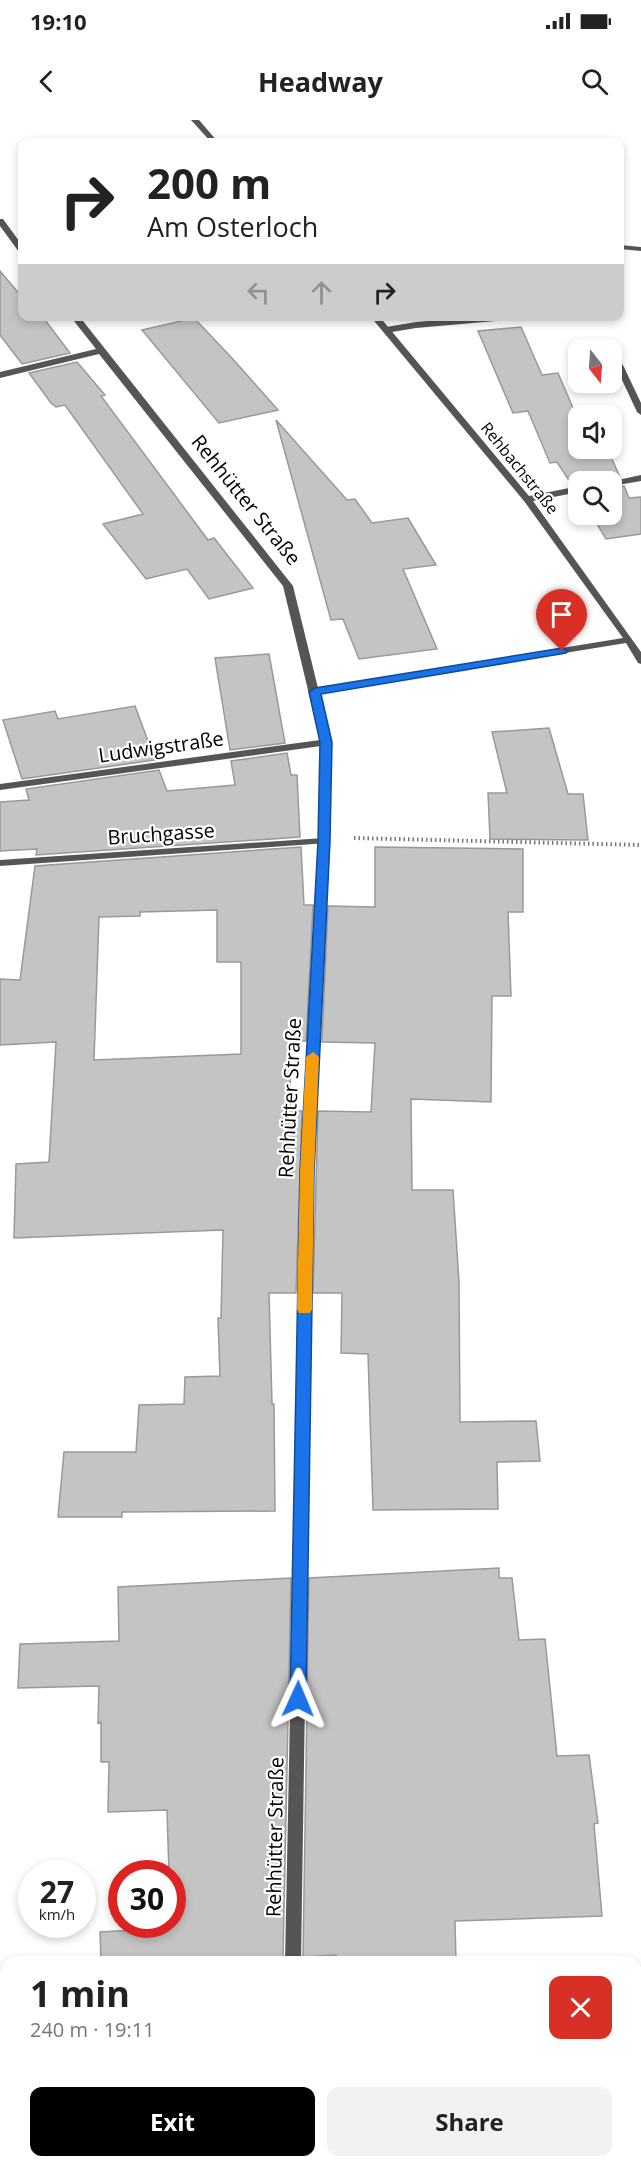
<!DOCTYPE html>
<html lang="en">
<head>
<meta charset="utf-8">
<style>
  body { margin:0; font-family:"Open Sans",sans-serif; background:#f2f2f2; color:#222; height:100vh; display:flex; flex-direction:column; font-size:22px; white-space:nowrap }
  * { box-sizing:border-box; margin:0 }
  p { font-size:20px; color:#767676 }
  .icon { flex:none; width:33px; height:33px; fill:none; stroke:currentColor; stroke-width:2; stroke-linecap:round; stroke-linejoin:round }
  .map { position:relative; flex:1; overflow:hidden }
  .panel { position:absolute; left:0px; top:1836px; width:642px; height:212px; display:flex; flex-direction:column; background:#fff; border-radius:18px 18px 0 0; box-shadow:0 3px 9px #0003 }
  .panel>* { flex:none }
  .guide { position:absolute; left:18px; top:18px; width:606px; height:183px; border-radius:12px; box-shadow:0 3px 9px #0003; background:#fff; color:#222; overflow:hidden }
  .needle { width:39px; rotate:163deg }
  .tools { position:absolute; left:568px; top:219px; display:grid; gap:12px }
  .tools a { display:grid; place-items:center; width:54px; height:54px; border-radius:12px; background:#fff; box-shadow:0 3px 9px #0003; font-size:30px }
  .speed { position:absolute; left:18px; top:1740px; display:flex; gap:12px; font-size:30px; font-weight:700; text-align:center }
  .speed>* { display:grid; place-content:center; width:78px; height:78px; border-radius:50%; background:#fff; box-shadow:0 3px 9px #0003; line-height:1 }
  .speed small { font-size:15px; font-weight:400 }
  .speed .limit { border:9px solid #d22; background:#fff; color:#111 }
  .pin { position:absolute; display:grid; place-items:center; width:51px; height:51px; color:#fff; margin:-62px -26px; border-radius:50% 50% 50% 0; rotate:-45deg; box-shadow:0 0 6px #0007 }
  .pin .icon { rotate:45deg }
  .me { position:absolute; width:66px; margin:-33px; rotate:1deg; stroke-linejoin:round; filter:drop-shadow(0 0 4px #0008) }
  .turn { display:flex; align-items:center; gap:21px; height:126px; padding:0 30px; font-size:27px }
  .turn .icon { width:78px; height:78px; stroke-width:2.5 }
  .turn b { display:block; font-size:42px; line-height:51px }
  .lanes { display:flex; align-items:center; height:57px; padding:0 30px; background:#0003; justify-content:center; gap:30px; direction:ltr }
  .lanes .off { opacity:.35 }
  .round { display:grid; place-items:center; flex:none; width:63px; height:63px; border-radius:12px; background:#f2f2f2 }
  .summary { display:flex; align-items:center; justify-content:space-between; height:102px; padding:0 30px }
  h1 { font-size:36px; font-weight:700; line-height:45px }
  .action { display:flex; gap:12px; margin-top:auto; padding:12px 30px }
  .action a { flex:1; height:69px; border-radius:12px; background:#000; color:#fff; font-size:24px; font-weight:700; line-height:69px; text-align:center }
  .action a+a { background:#f2f2f2; color:#222 }
  .status { display:flex; justify-content:space-between; align-items:center; height:42px; padding:0 30px; background:#fff; direction:ltr }
  .status svg { height:16px; fill:currentColor }
  header { display:flex; justify-content:space-between; align-items:center; height:78px; padding:0 30px; background:#fff; font-size:27px; font-weight:700 }
  .map>svg:first-child { display:block }
  .building { fill:#c4c4c4; stroke:#999; stroke-width:1.5; fill-rule:evenodd }
  .lines { fill:none; stroke-linecap:round; stroke-linejoin:round }
  .path { stroke:#777; stroke-width:4; stroke-dasharray:1.5 3; stroke-linecap:butt }
  .lane { fill:#555; fill-rule:evenodd }
  .street { fill:#555; fill-rule:evenodd }
  .route { fill:#1a73e8; stroke:#114b97; stroke-width:1.5 }
  .slow { fill:#f59e0b }
  .labels { text-anchor:middle; stroke-width:4.5; stroke-linejoin:round; paint-order:stroke }
  .far-street-label { font-size:16px; fill:#000; stroke:#fff }
  .street-label { font-size:20px; fill:#000; stroke:#fff }
</style>
</head>
<body>
<div class="status"><b>19:10</b><svg viewBox="0 0 49 12"><path d="M0 12V9h3v3zM5 12V6h3v6zM10 12V3h3v9zM15 12V0h3v12zM26 1h20v11H26zM47 4h2v5h-2z"/></svg></div>
<header><svg class="icon" aria-label="back" viewBox="0 0 24 24"><path d="M15 5l-7 7 7 7"/></svg>Headway<svg class="icon" aria-label="search" viewBox="0 0 24 24"><circle cx="10" cy="10" r="6"/><path d="M15 15l6 6"/></svg></header>
<div class="map">
<svg width="641" height="2047" viewBox="0 0 641 2047">
  <rect width="100%" height="100%" fill="#fff"/>
  <path class="building" d="M0,151L22,177V196H42L70,233L22,244L0,215Z
    M194,198L231,237L278,290L219,303L142,210Z
    M521,207L542,255L558,253L579,302V328H607L620,357L606,362H579V364L572,365L557,342L550,343L528,291L513,293L478,211Z
    M77,242L105,275L101,276L208,420L214,418L253,468L209,479L187,449L146,459L103,404L143,394L65,285L56,287L51,283L29,253Z
    M276,300L347,380L355,379L372,403L408,398L436,445L403,449L437,529L359,539L343,499L331,500Z
    M624,366L629,378L641,377V414L606,419L591,394H612V368Z
    M269,534L285,623L230,630L215,538Z
    M135,586L155,640L22,659L3,600L55,591L58,599Z
    M549,608L568,674H583L588,720L490,719L488,673H507L492,612Z
    M287,633L291,655H297L300,717L36,735L37,729L0,731V682L29,680L26,669L159,650L167,671L235,665L231,641Z
    M301,727L304,785H313L306,921H289L291,991H302L296,1173H269L272,1284H274L275,1391L122,1392V1397H58L64,1332H136L139,1285L184,1284L185,1257L220,1256L218,1198H221L223,1110L14,1118L16,1044L49,1042L56,922L0,925V859L20,860L35,746ZM217,790V842H241V934L94,940L99,797L140,796V792Z
    M375,727L523,729V792H508L511,876H492L491,982L411,979L412,1070H453L459,1162L460,1302L536,1301L540,1341L497,1342L498,1389L373,1390L368,1234L341,1233L342,1173H313L318,991L371,992L375,923L322,922L328,786L375,787Z
    M499,1448V1458H512L519,1520L545,1519L557,1636L589,1635L598,1703L594,1704L602,1796L455,1801L456,1842H336V1835L303,1837L309,1458Z
    M291,1458L283,1838L212,1842H101L100,1812L171,1808L172,1754H169L167,1690L108,1692L109,1642H101V1602L98,1603L99,1566L18,1568L20,1524L119,1521L118,1467Z"/>
  <g class="lines">
    <path class="path" d="M354,718L641,725"/>
    <path class="lane" d="M484,196H522L518,199L416,208L386,213L382,210L386,207L416,202Z
      M619,242L623,245L641,283V295L637,292L615,245Z
      M324,718L328,719L329,721L328,723L0,746V740Z"/>
    <path class="street" d="M191,0H199L218,22H211Z
      M0,99H3L22,125V132H19L0,106Z
      M620,125L641,127V131L620,129Z
      M70,196H79L293,466L318,568L623,518L524,381L370,196H379L529,376L579,366V372L533,381L641,532V544L638,543L626,523L319,573L331,622L329,721L313,1052L301,1842H285L301,1052L319,721L321,626L0,670V664L320,620L283,466L99,234L0,258V252L96,229Z
      M641,355V361L612,366V362H608Z
      M282,2042H298V2047H282Z"/>
  </g>
  <path class="route" d="M562,528L568,531L566,533L321,574L332,622L330,721L314,1052L306,1579L304,1584L298,1586L292,1584L290,1579L300,1052L318,721L320,622L309,572L315,568Z"/>
  <path class="slow" d="M313,932L319,937L314,1052L312,1189L310,1193H299L297,1189L300,1052L306,937Z"/>
  <g class="labels">
    <g class="far-street-label">
      <text transform="translate(520 348) rotate(51)" y="6">Rehbachstraße</text>
    </g>
    <g class="street-label">
      <text transform="translate(246 380) rotate(51)" y="7">Rehhütter Straße</text>
      <text transform="translate(161 627) rotate(-8)" y="7">Ludwigstraße</text>
      <text transform="translate(161 714) rotate(-4)" y="7">Bruchgasse</text>
      <text transform="translate(290 978) rotate(-87)" y="7">Rehhütter Straße</text>
      <text transform="translate(275 1717) rotate(-89)" y="7">Rehhütter Straße</text>
    </g>
  </g>
</svg>
<div class="tools">
<a><svg class="needle" viewBox="-14 -14 28 28"><path d="M0-13l5 13h-10z" fill="#e53935"/><path d="M0 13l5-13h-10z" fill="#767676"/></svg></a>
<a><svg class="icon" aria-label="sound" viewBox="0 0 24 24"><path d="M4 9h4l5-4v14l-5-4H4zM17 9q2 3 0 6"/></svg></a>
<a><svg class="icon" aria-label="search" viewBox="0 0 24 24"><circle cx="10" cy="10" r="6"/><path d="M15 15l6 6"/></svg></a>
</div>
<div class="speed"><div>27<small>km/h</small></div><div class="limit">30</div></div>
<div class="pin" style="left:562px;top:531px;background:#d93025"><svg class="icon" aria-label="arrive" viewBox="0 0 24 24"><path d="M6 21V4h12l-3 4 3 4H6"/></svg></div>
<svg class="me" style="left:298px;top:1579px" viewBox="-20 -20 40 40"><path d="M0-17L14 15 0 8-14 15z" fill="#1a73e8" stroke="#fff" stroke-width="4"/></svg>
<div class="guide">
<div class="turn"><svg class="icon" aria-label="right" viewBox="0 0 24 24"><path d="M7 20v-9h11M14 6l5 5-5 5"/></svg><div><b>200 m</b>Am Osterloch</div></div>
<div class="lanes"><svg class="icon off" aria-label="left" viewBox="0 0 24 24"><path d="M17 20v-9H6M10 6l-5 5 5 5"/></svg><svg class="icon off" aria-label="ahead" viewBox="0 0 24 24"><path d="M12 20V5M6 11l6-6 6 6"/></svg><svg class="icon" aria-label="right" viewBox="0 0 24 24"><path d="M7 20v-9h11M14 6l5 5-5 5"/></svg></div>
</div>
<section class="panel">
<div class="summary"><div><h1>1 min</h1><p>240 m · 19:11</p></div><a class="round" style="background:#d93025;color:#fff"><svg class="icon" aria-label="close" viewBox="0 0 24 24"><path d="M6 6l12 12M18 6L6 18"/></svg></a></div>
<div class="action"><a>Exit</a><a>Share</a></div>
</section>
</div>
</body>
</html>
